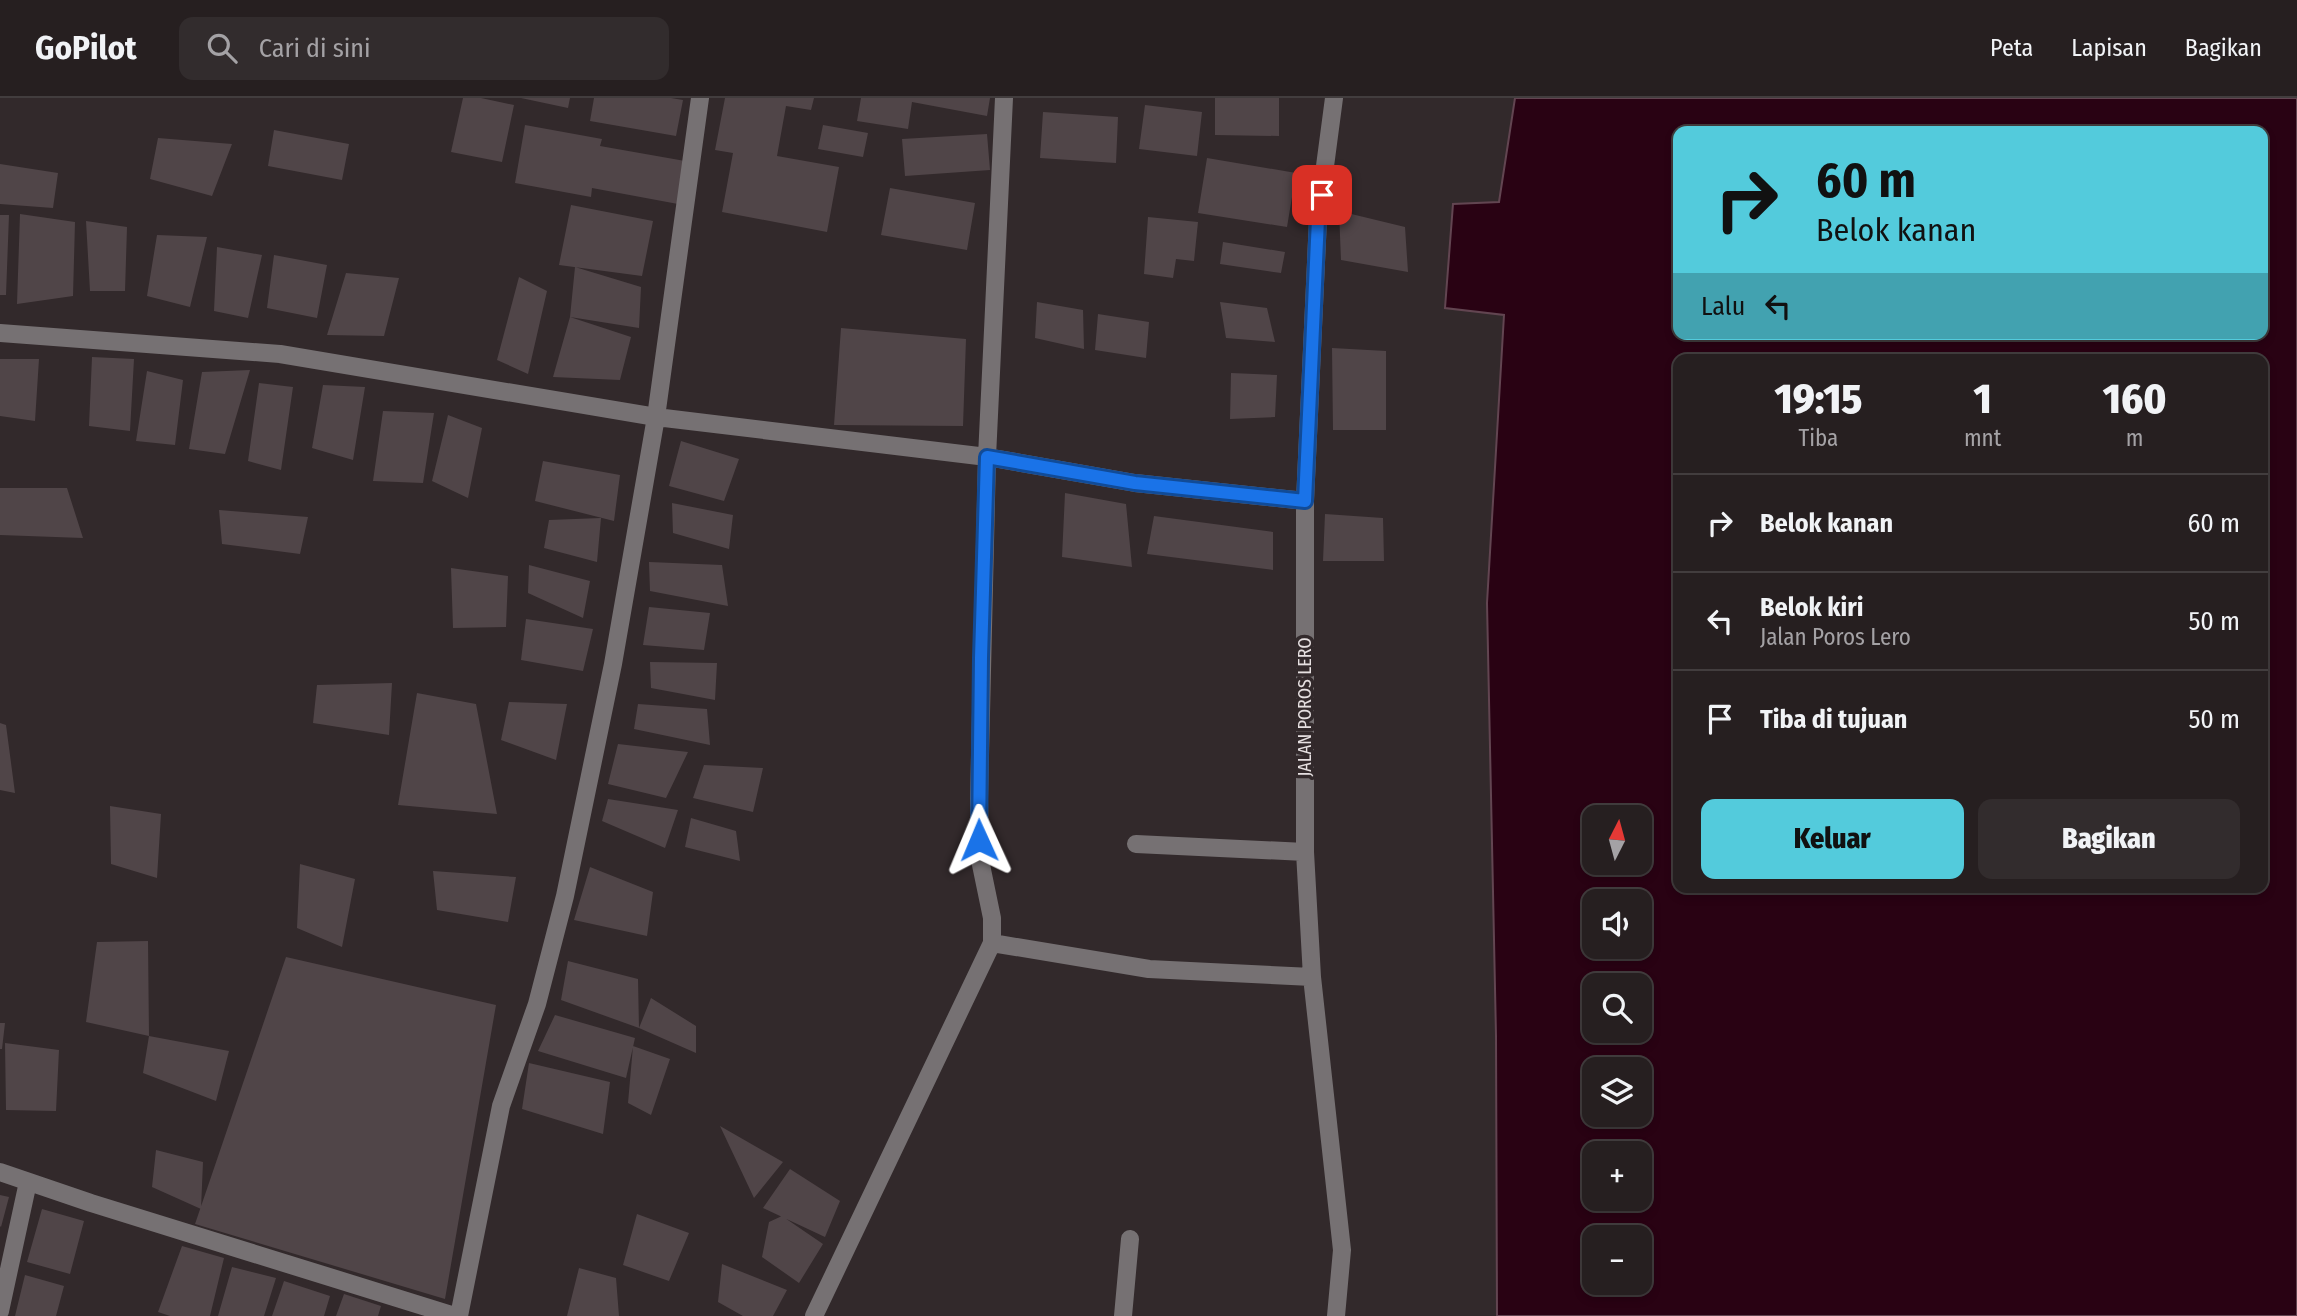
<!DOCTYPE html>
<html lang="id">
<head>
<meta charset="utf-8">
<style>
  body { margin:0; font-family:"Fira Sans Condensed",sans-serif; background:#322c2d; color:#f1f3f6; height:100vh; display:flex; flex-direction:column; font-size:26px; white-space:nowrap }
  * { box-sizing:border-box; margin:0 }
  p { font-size:23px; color:#a4a2a5 }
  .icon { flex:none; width:38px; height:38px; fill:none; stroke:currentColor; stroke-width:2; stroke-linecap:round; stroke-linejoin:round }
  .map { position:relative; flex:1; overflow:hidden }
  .panel { position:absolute; left:1673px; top:256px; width:595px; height:539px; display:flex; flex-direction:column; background:#261f20; border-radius:14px; box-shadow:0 4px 10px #0003,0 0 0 2px #423d3e }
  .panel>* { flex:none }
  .guide { position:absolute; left:1673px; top:28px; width:595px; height:214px; border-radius:14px; box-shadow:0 4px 10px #0003,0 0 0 2px #423d3e; background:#53cbdc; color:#111; overflow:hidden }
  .needle { width:46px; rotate:6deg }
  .fabs { position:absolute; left:1582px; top:707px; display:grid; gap:14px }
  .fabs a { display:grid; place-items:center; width:70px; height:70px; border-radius:14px; background:#261f20; box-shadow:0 4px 10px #0003,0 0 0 2px #423d3e; font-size:35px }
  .pin { position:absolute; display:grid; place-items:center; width:60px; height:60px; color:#fff; margin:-30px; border-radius:14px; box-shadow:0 4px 10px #0006 }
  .me { position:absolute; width:77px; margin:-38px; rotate:359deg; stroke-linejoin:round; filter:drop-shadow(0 0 5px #0008) }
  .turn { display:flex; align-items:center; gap:24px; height:147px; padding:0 28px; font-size:32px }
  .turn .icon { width:91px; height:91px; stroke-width:2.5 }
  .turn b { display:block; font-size:49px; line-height:60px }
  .then { display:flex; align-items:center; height:66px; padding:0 28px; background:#0003; gap:14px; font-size:26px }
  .eta { display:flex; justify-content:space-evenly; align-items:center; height:119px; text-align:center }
  .eta b { font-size:42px; font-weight:800; line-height:49px }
  .primary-button { display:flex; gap:14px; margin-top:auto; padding:14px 28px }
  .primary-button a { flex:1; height:80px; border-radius:14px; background:#53cbdc; color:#111; font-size:28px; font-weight:800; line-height:80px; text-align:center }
  .primary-button a+a { background:#322c2d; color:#f1f3f6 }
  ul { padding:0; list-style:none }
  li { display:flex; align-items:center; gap:21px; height:98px; padding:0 28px; border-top:2px solid #423d3e }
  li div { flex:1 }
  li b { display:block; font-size:26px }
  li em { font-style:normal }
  header { display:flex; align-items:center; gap:42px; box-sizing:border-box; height:98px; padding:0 35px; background:#261f20; border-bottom:2px solid #423d3e }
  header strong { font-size:33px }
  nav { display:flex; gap:38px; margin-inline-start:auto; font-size:24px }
  .search { width:490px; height:63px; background:#322c2d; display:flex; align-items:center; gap:18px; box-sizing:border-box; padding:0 24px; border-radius:14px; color:#a4a2a5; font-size:26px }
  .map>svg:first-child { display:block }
  .water { fill:#290213; stroke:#624551; stroke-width:2; fill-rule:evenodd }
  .building { fill:#504548 }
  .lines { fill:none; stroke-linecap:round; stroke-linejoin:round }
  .minor { stroke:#767173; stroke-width:18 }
  .route-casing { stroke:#114b97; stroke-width:18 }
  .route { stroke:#1a73e8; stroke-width:12 }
  .labels { text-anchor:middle; stroke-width:7; stroke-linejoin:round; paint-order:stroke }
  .street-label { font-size:18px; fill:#e6e0e1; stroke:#32292b }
</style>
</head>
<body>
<header>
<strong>GoPilot</strong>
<div class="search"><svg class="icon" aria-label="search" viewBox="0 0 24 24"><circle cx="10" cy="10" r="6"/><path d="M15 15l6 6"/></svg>Cari di sini</div>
<nav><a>Peta</a><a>Lapisan</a><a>Bagikan</a></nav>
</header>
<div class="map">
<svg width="2297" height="1218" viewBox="0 0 2297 1218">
  <rect width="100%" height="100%" fill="#32292b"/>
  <path class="water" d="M1515,0H2297V1218H1497L1496,938L1487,505L1504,217L1445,210L1453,106L1499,104ZM1678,33H2263V236H1678ZM1678,261H2263V789H1678ZM1594,719H1640V765H1594ZM1594,803H1640V849H1594ZM1594,887H1640V933H1594ZM1594,971H1640V1017H1594ZM1640,1055V1101H1594V1055ZM1640,1139V1185H1594V1139Z"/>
  <path class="building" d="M463,0H481L514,7L502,64L451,54Z
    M521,0H570L568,10Z
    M594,0H671L683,2L676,38L590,23Z
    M725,0H814L811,12L786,8L777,58L839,69L827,134L722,114L733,55L715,52Z
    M861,0H990L987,18L912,4L908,31L857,23Z
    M1215,0H1279V38L1215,37Z
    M1145,7L1202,14L1197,58L1139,51Z
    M1043,14L1118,19L1116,65L1040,60Z
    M525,27L602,41L600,48L685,63L678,106L592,90L591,99L515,85Z
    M823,27L868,35L863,59L818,51Z
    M274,32L349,46L342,82L268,68Z
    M987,36L990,72L905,78L902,41Z
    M158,40L232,46L212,98L150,81Z
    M1207,60L1296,75L1287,129L1198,115Z
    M0,66L58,75L53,110L0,106Z
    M890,90L975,105L967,152L881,137Z
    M571,107L653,123L642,178L559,167Z
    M1339,113L1405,129L1408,174L1341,162Z
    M20,116L75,124L73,198L17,206Z
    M0,117H9L6,197H0Z
    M1148,119L1198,124L1194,163L1176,161L1173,180L1144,176Z
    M86,123L127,129L125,193H90Z
    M157,137L207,139L190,209L147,198Z
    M1223,144L1285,154L1281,175L1220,166Z
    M217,149L262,157L248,220L214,213Z
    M274,157L327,167L317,220L267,210Z
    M575,169L641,189L639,230L570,219Z
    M346,175L399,180L384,238L327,237Z
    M519,179L547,193L528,276L497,262Z
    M1037,204L1083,212L1084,251L1035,240Z
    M1220,204L1267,210L1275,244L1226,240Z
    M1098,216L1149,224L1146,260L1095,252Z
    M570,219L631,239L620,282L553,279Z
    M841,230L966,241L963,328L834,327Z
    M1332,250L1386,253V332H1333Z
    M92,259L134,261L130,333L89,328Z
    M0,261H39L35,323L0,318Z
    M250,272L225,356L189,351L202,274Z
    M147,273L183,282L175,347L136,343Z
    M1231,275L1277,277L1275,319L1230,321Z
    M259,285L293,289L281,372L248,363Z
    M323,287L365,289L353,362L312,350Z
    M383,313L434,315L423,385L373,383Z
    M448,317L482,330L468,400L432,383Z
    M681,343L739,361L724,403L669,388Z
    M543,363L620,377L614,423L535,403Z
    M0,390H67L83,440L0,437Z
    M1065,395L1126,406L1132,469L1062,459Z
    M672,405L733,417L729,451L673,435Z
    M219,412L308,419L300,456L222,446Z
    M1325,416L1383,420L1384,463H1323Z
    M1154,418L1273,434V472L1147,456Z
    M601,420L597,464L544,450L549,422Z
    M649,464L722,467L728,508L650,493Z
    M529,467L590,483L583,520L528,495Z
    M451,470L508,478L506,529L453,530Z
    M649,509L710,515L704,552L643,547Z
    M526,521L593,531L583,573L521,562Z
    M650,564L717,565L715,602L651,590Z
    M392,585L389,637L313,625L317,587Z
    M417,595L476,606L497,716L398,707Z
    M509,604L567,606L556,662L501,642Z
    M638,606L707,611L710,647L634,631Z
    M0,625L6,627L15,695L0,692Z
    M618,646L688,654L666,700L608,686Z
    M704,667L763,670L753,714L693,700Z
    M608,701L678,712L665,750L602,723Z
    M110,708L161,716L157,780L111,766Z
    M691,720L736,733L740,763L685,749Z
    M300,766L355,781L342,849L297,830Z
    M590,769L653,794L647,838L574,822Z
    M433,773L516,779L508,824L437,812Z
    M148,843L149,938L86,924L97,844Z
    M286,859L496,907L445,1201L195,1126Z
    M568,863L638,881L639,930L561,902Z
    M651,900L696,928V955L639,930Z
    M555,917L635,940L626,980L538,953Z
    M0,925H5L2,951H0Z
    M149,938L229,953L216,1003L143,975Z
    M5,945L59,952L56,1013L6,1012Z
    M633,948L670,961L651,1017L628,1005Z
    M529,965L610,984L603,1036L522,1011Z
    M720,1028L783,1064L754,1100Z
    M156,1052L203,1064L201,1111L152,1089Z
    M790,1071L840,1103L825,1139L763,1110Z
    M0,1097L9,1099L1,1129L0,1128Z
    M42,1111L84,1123L70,1176L27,1164Z
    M637,1116L689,1135L669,1183L623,1167Z
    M782,1118L823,1146L799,1185L762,1159L769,1124Z
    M182,1148L224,1160L210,1218H170L158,1214Z
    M722,1166L787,1192L773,1218H743L718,1204Z
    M232,1169L276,1180L264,1218H218Z
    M579,1170L616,1180L619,1218H567Z
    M25,1177L64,1188L56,1218H15Z
    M284,1183L330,1198L324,1218H272Z
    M344,1196L381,1208L378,1218H336Z"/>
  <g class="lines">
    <path class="minor" d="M1334,0L1318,121L1305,403V754L1312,879L1342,1152L1336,1218
      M0,235L280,256L656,319L987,359L1135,385L1305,403
      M1136,746L1305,754
      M992,845L1149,871L1312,879
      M0,1074L91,1105L455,1218
      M0,1213L28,1084
      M459,1218L501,1008L537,906L565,798L613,566L656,319L700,0
      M814,1218L992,845V820L980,762L979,701L987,359L1004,0
      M1123,1218L1130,1141"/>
  </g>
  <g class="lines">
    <g class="route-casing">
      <path id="route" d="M979,742L981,560L987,359L1135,385L1305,403L1318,121L1322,97"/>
    </g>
    <use href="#route" class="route"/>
  </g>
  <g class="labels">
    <g class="street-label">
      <text transform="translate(1305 609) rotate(-90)" y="6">JALAN POROS LERO</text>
    </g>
  </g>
</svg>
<div class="fabs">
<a><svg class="needle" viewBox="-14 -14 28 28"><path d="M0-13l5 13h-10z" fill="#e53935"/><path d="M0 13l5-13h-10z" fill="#a4a2a5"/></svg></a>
<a><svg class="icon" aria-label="sound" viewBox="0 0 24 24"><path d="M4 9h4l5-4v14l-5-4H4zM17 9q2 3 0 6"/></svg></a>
<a><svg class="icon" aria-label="search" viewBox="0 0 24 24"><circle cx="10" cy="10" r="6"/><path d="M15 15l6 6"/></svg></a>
<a><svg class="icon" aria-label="layers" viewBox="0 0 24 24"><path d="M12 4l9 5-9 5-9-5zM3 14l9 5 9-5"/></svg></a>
<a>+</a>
<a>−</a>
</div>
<div class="pin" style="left:1322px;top:97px;background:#d93025"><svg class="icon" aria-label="arrive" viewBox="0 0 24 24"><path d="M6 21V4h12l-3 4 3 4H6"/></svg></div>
<svg class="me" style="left:979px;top:742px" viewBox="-20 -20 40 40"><path d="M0-17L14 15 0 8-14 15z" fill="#1a73e8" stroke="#fff" stroke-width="4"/></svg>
<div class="guide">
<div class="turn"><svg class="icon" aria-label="right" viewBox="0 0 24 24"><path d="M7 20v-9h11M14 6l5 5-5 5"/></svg><div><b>60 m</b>Belok kanan</div></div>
<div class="then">Lalu<svg class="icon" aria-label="left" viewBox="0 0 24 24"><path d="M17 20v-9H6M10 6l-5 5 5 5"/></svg></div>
</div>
<section class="panel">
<div class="eta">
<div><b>19:15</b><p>Tiba</p></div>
<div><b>1</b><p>mnt</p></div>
<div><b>160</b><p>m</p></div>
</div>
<ul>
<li><svg class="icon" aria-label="right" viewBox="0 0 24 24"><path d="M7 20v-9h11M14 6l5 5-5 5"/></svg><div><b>Belok kanan</b></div><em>60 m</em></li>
<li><svg class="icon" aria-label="left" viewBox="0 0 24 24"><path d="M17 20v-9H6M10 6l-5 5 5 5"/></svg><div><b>Belok kiri</b><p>Jalan Poros Lero</p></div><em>50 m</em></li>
<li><svg class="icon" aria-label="arrive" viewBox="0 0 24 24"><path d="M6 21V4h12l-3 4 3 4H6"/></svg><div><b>Tiba di tujuan</b></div><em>50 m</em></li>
</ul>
<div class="primary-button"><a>Keluar</a><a>Bagikan</a></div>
</section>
</div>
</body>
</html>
